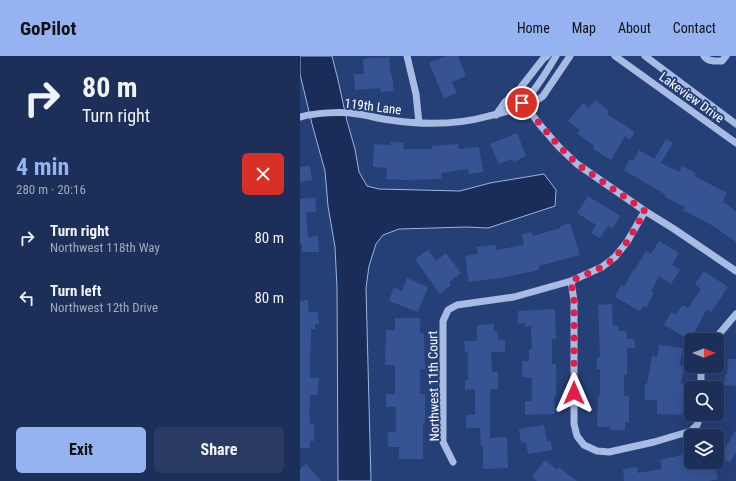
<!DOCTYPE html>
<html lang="en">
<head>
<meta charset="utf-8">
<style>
  body { margin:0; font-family:"Roboto Condensed",sans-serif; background:#293b62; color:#f1f3f6; height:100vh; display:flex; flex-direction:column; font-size:15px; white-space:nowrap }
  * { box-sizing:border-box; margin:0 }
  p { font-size:13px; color:#a0a9ba }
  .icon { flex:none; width:22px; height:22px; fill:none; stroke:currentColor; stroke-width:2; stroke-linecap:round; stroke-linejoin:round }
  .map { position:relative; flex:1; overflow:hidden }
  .side { display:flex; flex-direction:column; background:#1c2f59; width:300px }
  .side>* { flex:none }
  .banner { background:#1c2f59; color:#f1f3f6; overflow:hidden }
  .needle { width:26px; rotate:90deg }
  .tools { position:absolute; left:384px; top:277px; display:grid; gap:8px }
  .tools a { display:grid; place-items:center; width:40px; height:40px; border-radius:6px; background:#1c2f59; box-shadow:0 4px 16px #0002,0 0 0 1px #3a4a6f; font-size:20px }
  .pin { position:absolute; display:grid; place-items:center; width:34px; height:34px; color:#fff; margin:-17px; border:2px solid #fff; border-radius:50%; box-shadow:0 1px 4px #0007 }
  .me { position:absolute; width:44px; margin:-22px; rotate:0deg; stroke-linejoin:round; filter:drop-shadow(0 0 3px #0008) }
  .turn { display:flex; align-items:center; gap:14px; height:84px; padding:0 16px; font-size:18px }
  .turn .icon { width:52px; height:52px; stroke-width:2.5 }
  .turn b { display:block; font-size:28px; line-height:34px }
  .round { display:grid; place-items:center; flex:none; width:42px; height:42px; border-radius:6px; background:#293b62 }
  .head { display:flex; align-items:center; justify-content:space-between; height:68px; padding:0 16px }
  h1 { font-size:24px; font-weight:700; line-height:30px; color:#95b2f1 }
  .cta { display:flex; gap:8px; margin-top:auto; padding:8px 16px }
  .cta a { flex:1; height:46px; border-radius:6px; background:#95b2f1; color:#111; font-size:16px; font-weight:700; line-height:46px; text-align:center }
  .cta a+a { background:#293b62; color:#f1f3f6 }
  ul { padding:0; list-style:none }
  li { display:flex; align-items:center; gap:12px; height:60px; padding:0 16px }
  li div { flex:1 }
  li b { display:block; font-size:15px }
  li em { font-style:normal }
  header { display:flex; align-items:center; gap:24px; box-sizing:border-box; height:56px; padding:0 20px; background:#95b2f1; color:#111 }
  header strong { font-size:19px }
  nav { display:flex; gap:22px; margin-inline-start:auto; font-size:14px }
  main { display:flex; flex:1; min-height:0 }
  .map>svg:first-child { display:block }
  .water { fill:#1a2d58; stroke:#9bb4e3 }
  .building { fill:#365493 }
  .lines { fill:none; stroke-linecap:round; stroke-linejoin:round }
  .minor { stroke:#a7bbe3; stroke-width:7 }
  .route { stroke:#e11d48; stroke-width:7; stroke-dasharray:0 12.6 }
  .labels { text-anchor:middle; stroke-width:4; stroke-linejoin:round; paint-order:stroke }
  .street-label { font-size:13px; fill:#fff; stroke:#253f77 }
</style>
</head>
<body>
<header>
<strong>GoPilot</strong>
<nav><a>Home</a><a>Map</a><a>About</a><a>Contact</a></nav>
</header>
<main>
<section class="side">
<div class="banner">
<div class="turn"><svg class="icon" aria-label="right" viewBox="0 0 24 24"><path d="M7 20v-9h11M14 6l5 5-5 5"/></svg><div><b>80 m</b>Turn right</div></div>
</div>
<div class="head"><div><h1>4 min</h1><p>280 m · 20:16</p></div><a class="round" style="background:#d93025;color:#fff"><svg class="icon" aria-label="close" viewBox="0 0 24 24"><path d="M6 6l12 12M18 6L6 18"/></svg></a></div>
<ul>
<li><svg class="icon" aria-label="right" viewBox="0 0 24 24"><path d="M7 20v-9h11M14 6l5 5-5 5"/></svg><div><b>Turn right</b><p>Northwest 118th Way</p></div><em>80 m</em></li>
<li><svg class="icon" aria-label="left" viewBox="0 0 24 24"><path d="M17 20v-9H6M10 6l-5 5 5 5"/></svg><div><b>Turn left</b><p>Northwest 12th Drive</p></div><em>80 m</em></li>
</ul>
<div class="cta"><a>Exit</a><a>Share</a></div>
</section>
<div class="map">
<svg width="436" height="425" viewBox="0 0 436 425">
  <rect width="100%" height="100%" fill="#253f77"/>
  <path class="water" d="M0,0H32L38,24L47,65L55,93L59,116L67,130L79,133L160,135L190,127L244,118L256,134L255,150L188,172L166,171L99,173L83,179L76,188L69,210L66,232L71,425H38L37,232L35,191L28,150L25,115L12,68L0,18Z"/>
  <path class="building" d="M147,0H158L166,20L152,26L157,37L144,42L129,7Z
    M89,1L91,20L92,19L94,35L81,36L80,32L55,34L54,18H64L63,3Z
    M295,44L309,55L307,58L335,76L330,84L325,80L311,104L293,93L294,90L277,77L280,74L268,65L283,47L289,52Z
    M217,77L226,100L214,106L212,103L199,108L190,88Z
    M366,83L373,87L361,107L379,116L382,110L396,117L394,120L427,137L423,146L436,155V186L415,171L383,154L385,151L365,141L366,139L324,114L330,103L333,105L339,94L354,103Z
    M91,86L104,87L103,93H132V90L158,88L159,93L179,91L183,116L169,118L168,113L141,117L142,123L105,124L86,123L87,112L73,111L74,88L90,89Z
    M10,110L12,124L0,126V111Z
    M288,140L320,160L313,172L308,170L300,182L291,177L296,169L277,157Z
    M15,142L16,156H6L8,181L18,180L19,196H2V188H0V143Z
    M270,167L280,199L239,210V214L207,221L169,226L165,200L178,198L177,191L196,189V194L224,189L222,178L232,176L233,180L261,172L260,170Z
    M359,185L379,197L372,209L380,214L371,228L359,220L351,236L354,237L346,252L343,250L340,255L315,241L321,229L324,231L333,214L334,215L346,195L351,198Z
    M128,194L136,205L146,197L161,217L149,226L151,229L140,238L115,203Z
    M404,215L428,231L411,256L407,253L390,284L364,269L371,256L376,259L382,249L388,252L401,233L395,228Z
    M107,222L128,231L118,256L89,245L94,231L102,235Z
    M8,244L9,256H18L19,268H15V273H11L10,322H19L18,339H10V351H9L10,368H14V385H10V392H0V245Z
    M312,248L313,270H318V275H326L327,283H334L335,292H327V318L324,319V340H329V366H325V374H310V371H297L298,340H300V313H297V301H300L298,249Z
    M255,253L256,283H252V308H256V339H254L255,358L225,359V345H232V322L222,321V305H229V293H232L231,270L225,271V267L218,268V255Z
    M95,262H120V277H124L125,313H120V338H125V367H123V403H99V391H88V376H96V351H86V338H95V309H85L86,274H95Z
    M194,268V275H197L198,284H205V296H191L192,316H198V333H190V382L207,381L208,412L183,413V390H181L180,372H166V359H175V333L165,334V324H168V296H165L164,285H177V269Z
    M359,289L383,292L380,309L384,310L381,328H384L382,359L357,358V344H345V328H347L352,300L357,301Z
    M428,303H436V330L424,329L425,318L427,319Z
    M244,369L247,385H251L252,394L228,398L226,386L221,387L219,373Z
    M436,374V396L430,407L420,401Z
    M391,397V406H414L418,423L409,425H324L323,413L337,411L338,417L362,413L360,404Z
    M245,404L257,414L259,411L277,425H237L232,421Z
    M6,408L21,425H0V413Z"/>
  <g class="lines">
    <path class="minor" d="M107,0L116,38L119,67
      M315,0L436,87
      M345,0L436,68
      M404,0C408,6 416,5 422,5L426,0
      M216,37L240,69L259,91L277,108L345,155L374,173L436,215
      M224,53L227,52L243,40L270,0
      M196,59L205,46L218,35L243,3L247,0
      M0,61C15,57 42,55 57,58C68,59 79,63 90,64C123,69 157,69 189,60C201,57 214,55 223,47C236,34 247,15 256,0
      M271,225L274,245V368L277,380L284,389L297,395L309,396L354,386L391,375L397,369L401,358
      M414,284L436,258
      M401,332V317L402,310
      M153,406L143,386V265L148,254L157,249L214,241L271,225L302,211L315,201L327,186L345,155"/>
  </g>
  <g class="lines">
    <path class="route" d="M222,47L259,90L277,108L345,155C333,175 323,199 302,211C292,216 281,220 271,225L274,245V337"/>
  </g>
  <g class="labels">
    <g class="street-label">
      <text transform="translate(392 41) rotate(36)" y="5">Lakeview Drive</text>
      <text transform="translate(73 50) rotate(7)" y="5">119th Lane</text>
      <text transform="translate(133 330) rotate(-91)" y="5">Northwest 11th Court</text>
    </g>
  </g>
</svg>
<div class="tools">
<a><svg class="needle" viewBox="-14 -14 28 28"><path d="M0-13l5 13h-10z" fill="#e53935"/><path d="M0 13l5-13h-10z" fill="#a0a9ba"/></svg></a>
<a><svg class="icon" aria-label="search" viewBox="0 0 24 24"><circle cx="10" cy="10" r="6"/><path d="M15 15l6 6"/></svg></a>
<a><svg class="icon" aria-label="layers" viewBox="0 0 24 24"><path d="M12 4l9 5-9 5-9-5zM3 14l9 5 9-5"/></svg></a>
</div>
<div class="pin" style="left:222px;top:47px;background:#d93025"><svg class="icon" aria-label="arrive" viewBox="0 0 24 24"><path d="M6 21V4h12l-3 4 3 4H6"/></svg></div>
<svg class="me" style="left:274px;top:337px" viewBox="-20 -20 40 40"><path d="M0-17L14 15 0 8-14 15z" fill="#e11d48" stroke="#fff" stroke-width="4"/></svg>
</div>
</main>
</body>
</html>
